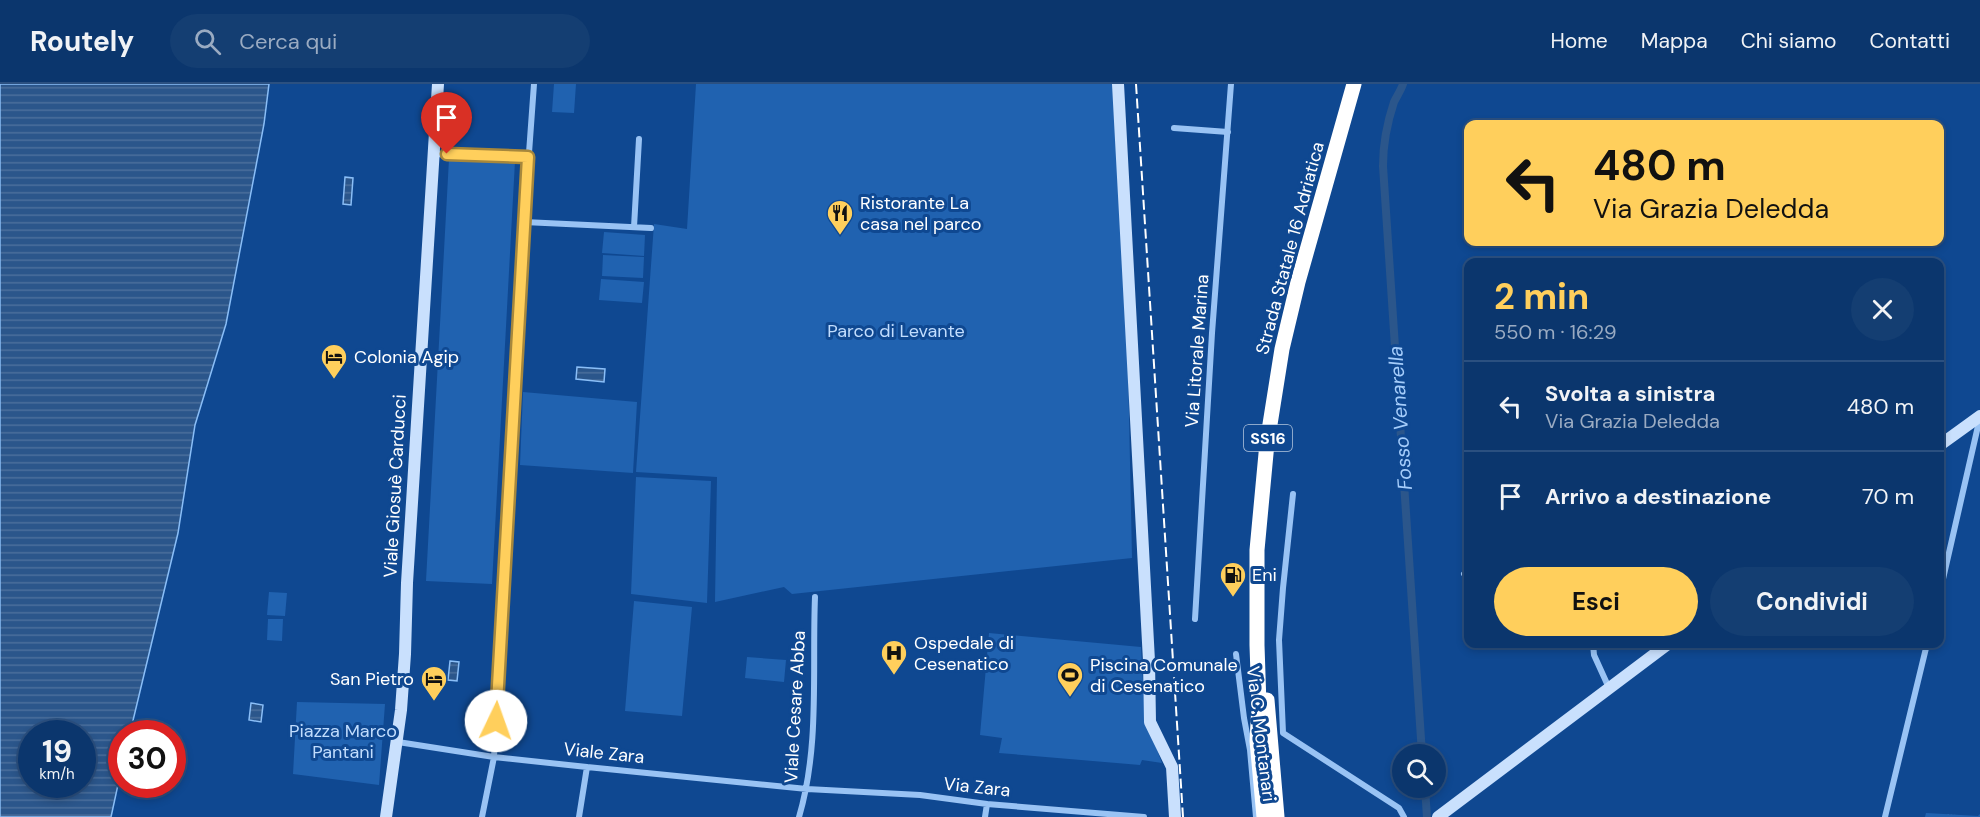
<!DOCTYPE html>
<html lang="it">
<head>
<meta charset="utf-8">
<style>
  body { margin:0; font-family:"DM Sans",sans-serif; background:#143e72; color:#f1f3f6; height:100vh; display:flex; flex-direction:column; font-size:22px; white-space:nowrap }
  * { box-sizing:border-box; margin:0 }
  p { font-size:20px; color:#9aabc2 }
  .icon { flex:none; width:33px; height:33px; fill:none; stroke:currentColor; stroke-width:2; stroke-linecap:round; stroke-linejoin:round }
  .map { position:relative; flex:1; overflow:hidden }
  .side { position:absolute; left:1464px; top:174px; width:480px; height:390px; display:flex; flex-direction:column; background:#0b366d; border-radius:12px; box-shadow:0 3px 9px #0003,0 0 0 2px #2b5080 }
  .side>* { flex:none }
  .guide { position:absolute; left:1464px; top:36px; width:480px; height:126px; border-radius:12px; box-shadow:0 3px 9px #0003,0 0 0 2px #2b5080; background:#ffcf5c; color:#111; overflow:hidden }
  .tools { position:absolute; left:1392px; top:660px; display:grid; gap:12px }
  .tools a { display:grid; place-items:center; width:54px; height:54px; border-radius:50%; background:#0b366d; box-shadow:0 3px 9px #0003,0 0 0 2px #2b5080; font-size:30px }
  .speed { position:absolute; left:18px; top:636px; display:flex; gap:12px; font-size:30px; font-weight:700; text-align:center }
  .speed>* { display:grid; place-content:center; width:78px; height:78px; border-radius:50%; background:#0b366d; box-shadow:0 3px 9px #0003,0 0 0 2px #2b5080; line-height:1 }
  .speed small { font-size:15px; font-weight:400 }
  .speed .limit { border:9px solid #d22; background:#fff; color:#111 }
  .pin { position:absolute; display:grid; place-items:center; width:51px; height:51px; color:#fff; margin:-62px -26px; border-radius:50% 50% 50% 0; rotate:-45deg; box-shadow:0 0 6px #0007 }
  .pin .icon { rotate:45deg }
  .me { position:absolute; width:66px; margin:-33px; rotate:3deg; stroke-linejoin:round; filter:drop-shadow(0 0 4px #0008) }
  .turn { display:flex; align-items:center; gap:21px; height:126px; padding:0 30px; font-size:27px }
  .turn .icon { width:78px; height:78px; stroke-width:2.5 }
  .turn b { display:block; font-size:42px; line-height:51px }
  .round { display:grid; place-items:center; flex:none; width:63px; height:63px; border-radius:32px; background:#143e72 }
  .headline { display:flex; align-items:center; justify-content:space-between; height:102px; padding:0 30px }
  h1 { font-size:36px; font-weight:700; line-height:45px; color:#ffcf5c }
  .button { display:flex; gap:12px; margin-top:auto; padding:12px 30px }
  .button a { flex:1; height:69px; border-radius:36px; background:#ffcf5c; color:#111; font-size:24px; font-weight:700; line-height:69px; text-align:center }
  .button a+a { background:#143e72; color:#f1f3f6 }
  ul { padding:0; list-style:none }
  li { display:flex; align-items:center; gap:18px; height:90px; padding:0 30px; border-top:2px solid #2b5080 }
  li div { flex:1 }
  li b { display:block; font-size:22px }
  li em { font-style:normal }
  header { display:flex; align-items:center; gap:36px; box-sizing:border-box; height:84px; padding:0 30px; background:#0b366d; border-bottom:2px solid #2b5080 }
  header strong { font-size:28px }
  nav { display:flex; gap:33px; margin-inline-start:auto; font-size:21px }
  .search { width:420px; height:54px; background:#143e72; display:flex; align-items:center; gap:15px; box-sizing:border-box; padding:0 21px; border-radius:33px; color:#9aabc2; font-size:22px }
  .map>svg:first-child { display:block }
  .grass { fill:url(#grass-tufts) }
  .park { fill:#2062b0 }
  .water { fill:url(#water-rules); stroke:#8abef7; stroke-width:1.5; fill-rule:evenodd }
  .lines { fill:none; stroke-linecap:round; stroke-linejoin:round }
  .canal { stroke:#2b568b; stroke-width:8 }
  .street { stroke:#99c3f4; stroke-width:6 }
  .secondary { stroke:#c9e0fd; stroke-width:12 }
  .highway { stroke:#fff; stroke-width:15 }
  .rail { stroke:#fff; stroke-width:2; stroke-dasharray:10 4.5; stroke-linecap:butt }
  .route-casing { stroke:#a6873c; stroke-width:15 }
  .route { stroke:#ffcf5c; stroke-width:10 }
  .labels { text-anchor:middle; stroke-width:6; stroke-linejoin:round; paint-order:stroke }
  .shield { fill:#0f4891; stroke:#b7c8de; stroke-width:1.5 }
  .shield-label { font-size:16px; font-weight:bold; fill:#fff }
  .poi-label { font-size:18px; fill:#fff; stroke:#0f4891; text-anchor:start }
  .street-label { font-size:18px; fill:#fff; stroke:#0f4891 }
  .park-label { font-size:18px; fill:#c1ddfe; stroke:#0f4891 }
  .water-label { font-size:20px; font-style:italic; fill:#a5cdfb; stroke:#0f4891 }
</style>
</head>
<body>
<header>
<strong>Routely</strong>
<div class="search"><svg class="icon" aria-label="search" viewBox="0 0 24 24"><circle cx="10" cy="10" r="6"/><path d="M15 15l6 6"/></svg>Cerca qui</div>
<nav><a>Home</a><a>Mappa</a><a>Chi siamo</a><a>Contatti</a></nav>
</header>
<div class="map">
<svg width="1980" height="733" viewBox="0 0 1980 733">
  <defs>
    <pattern id="grass-tufts" width="24" height="20" patternUnits="userSpaceOnUse" patternTransform="scale(1.5)"><rect width="24" height="20" fill="#2062b0"/><path d="M3 7l-1-3M5 7V3M7 7l1-3M15 17l-1-3M17 17v-4M19 17l1-3" fill="none" stroke="#417abc"/></pattern>
    <pattern id="water-rules" width="6" height="5" patternUnits="userSpaceOnUse" patternTransform="scale(1.5)"><rect width="6" height="5" fill="#2b568b"/><path d="M0 2.5h6" fill="none" stroke="#4b6f9c"/></pattern>
  </defs>
  <rect width="100%" height="100%" fill="#0f4891"/>
  <path class="grass" d="M1926,729L1978,732L1980,730V733H1925Z"/>
  <path class="park" d="M554,0H576L574,29L552,28Z
    M696,0H1113L1127,235L1132,474L792,510L784,503L715,518L717,393L636,388L654,140L687,145Z
    M449,75L515,77L492,500L426,497Z
    M604,148L645,151L644,172L602,169Z
    M603,171L644,173L643,194L602,192Z
    M601,195L644,198L642,219L599,216Z
    M523,308L637,318L633,389L520,381Z
    M636,393L711,397L707,519L631,510Z
    M269,508L287,509L285,532L267,531Z
    M634,517L692,523L682,632L625,627Z
    M268,535H283L282,557L267,556Z
    M989,549L1141,563L1145,634L1162,679L1142,676L1140,681L999,669L1002,654L980,651Z
    M747,573L786,576L784,598L745,594Z
    M297,618L385,620L379,701L293,690Z"/>
  <path class="water" d="M0,0H269L264,40L226,240L195,341L178,449L130,649L122,650L121,687L111,733H0ZM32,650H82V700H32Z
    M345,93L353,94L351,121L343,120Z
    M577,283L605,285L604,298L576,295Z
    M450,577L459,578L457,597L448,596Z
    M251,619L263,621L261,638L249,636Z"/>
  <g class="lines">
    <path class="canal" d="M1403,0C1401,6 1397,12 1394,18C1387,39 1383,60 1383,82L1422,670
      M1425,704L1427,733"/>
    <path class="street" d="M1174,44L1228,48
      M433,70L528,73
      M524,138L651,144
      M634,143L639,55
      M1293,410L1283,504L1279,556L1283,649L1399,724L1404,733
      M1464,490L1468,487
      M1940,508L1978,342L1976,335
      M1195,535L1212,249L1231,0
      M1593,560L1594,571L1609,604
      M1236,570L1244,634L1250,666L1256,733
      M398,658L494,673L587,683L807,705L920,711L987,720L1144,733
      M482,733L494,673L524,138L534,0
      M579,733L587,683
      M799,733C820,662 812,586 815,513
      M985,733L987,720
      M1885,733L1927,560"/>
    <path class="secondary" d="M1118,0L1149,577L1150,638L1172,683L1175,733
      M1940,361L1980,332
      M386,733L401,626L405,570L407,499L438,0
      M1438,733L1668,560"/>
    <path class="highway" d="M1267,616L1277,733
      M1264,733L1257,657L1259,621L1257,561V466L1267,359L1282,265L1298,198L1354,0"/>
    <path class="rail" d="M1136,0L1183,733"/>
  </g>
  <g class="lines">
    <g class="route-casing">
      <path id="route" d="M447,70L528,73L496,637"/>
    </g>
    <use href="#route" class="route"/>
  </g>
  <defs>
    <g id="restaurant-pin" transform="scale(1.35)"><path d="M0 17L-7.5 6A9.5 9.5 0 1 1 7.5 6Z" fill="#ffcf5c" stroke="#0f4891"/><path d="M-5-6h1v4h1v-4h1v4h1v-4h1v5L-1.5 .5V6h-2V.5L-5-1ZM5-6V6H3V1.5H1.5Q1.5-4 5-6Z" fill="#111"/></g>
    <g id="hotel-pin" transform="scale(1.35)"><path d="M0 17L-7.5 6A9.5 9.5 0 1 1 7.5 6Z" fill="#ffcf5c" stroke="#0f4891"/><path d="M-6-4.5h1.5V1H6V5H4.5V3h-9V5H-6ZM-4 0a1.8 1.8 0 1 1 3.6 0ZM.5 0V-2.5h3Q6-2.5 6 0Z" fill="#111"/></g>
    <g id="fuel-pin" transform="scale(1.35)"><path d="M0 17L-7.5 6A9.5 9.5 0 1 1 7.5 6Z" fill="#ffcf5c" stroke="#0f4891"/><path d="M-5.5-6h7V0h2V4h1.3V-2.5L3-4.5l.8-.8L6-3V5H2.5V1h-1V6h-7ZM-4.2-4.7v3.2H.2V-4.7Z" fill="#111"/></g>
    <g id="hospital-pin" transform="scale(1.35)"><path d="M0 17L-7.5 6A9.5 9.5 0 1 1 7.5 6Z" fill="#ffcf5c" stroke="#0f4891"/><path d="M-5-5h3v3.5h4V-5h3V5h-3V1.5h-4V5h-3Z" fill="#111"/></g>
    <g id="stadium-pin" transform="scale(1.35)"><path d="M0 17L-7.5 6A9.5 9.5 0 1 1 7.5 6Z" fill="#ffcf5c" stroke="#0f4891"/><path d="M0-5a6.5 5 0 1 0 0 10a6.5 5 0 1 0 0-10ZM-3.5-1.8h7v3.6h-7Z" fill="#111"/></g>
  </defs>
  <g fill-rule="evenodd">
    <use href="#restaurant-pin" x="840" y="129"/>
    <use href="#hotel-pin" x="334" y="273"/>
    <use href="#fuel-pin" x="1233" y="491"/>
    <use href="#hospital-pin" x="894" y="569"/>
    <use href="#stadium-pin" x="1070" y="591"/>
    <use href="#hotel-pin" x="434" y="595"/>
  </g>
  <g class="labels">
    <rect class="shield" x="1244" y="341" width="48" height="26" rx="4.5"/>
    <g class="shield-label">
      <text x="1268" y="360">SS16</text>
    </g>
    <g class="poi-label">
      <text x="860" y="125">Ristorante La<tspan x="860" dy="21">casa nel parco</tspan></text>
      <text x="354" y="279">Colonia Agip</text>
      <text x="1252" y="497">Eni</text>
      <text x="914" y="565">Ospedale di<tspan x="914" dy="21">Cesenatico</tspan></text>
      <text x="1090" y="587">Piscina Comunale<tspan x="1090" dy="21">di Cesenatico</tspan></text>
      <text x="414" y="601" text-anchor="end">San Pietro</text>
    </g>
    <g class="street-label">
      <text transform="translate(1290 164) rotate(-75)" y="6">Strada Statale 16 Adriatica</text>
      <text transform="translate(1197 267) rotate(-86)" y="6">Via Litorale Marina</text>
      <text transform="translate(395 402) rotate(-87)" y="6">Viale Giosuè Carducci</text>
      <text transform="translate(795 623) rotate(-87)" y="6">Viale Cesare Abba</text>
      <text transform="translate(1261 650) rotate(83)" y="6">Via C. Montanari</text>
      <text transform="translate(604 669) rotate(6)" y="6">Viale Zara</text>
      <text transform="translate(977 703) rotate(6)" y="6">Via Zara</text>
    </g>
    <g class="park-label">
      <text x="896" y="253">Parco di Levante</text>
      <text x="343" y="653">Piazza Marco<tspan x="343" dy="21">Pantani</tspan></text>
    </g>
    <g class="water-label">
      <text transform="translate(1400 334) rotate(-94)" y="7">Fosso Venarella</text>
    </g>
  </g>
</svg>
<div class="tools">
<a><svg class="icon" aria-label="search" viewBox="0 0 24 24"><circle cx="10" cy="10" r="6"/><path d="M15 15l6 6"/></svg></a>
</div>
<div class="speed"><div>19<small>km/h</small></div><div class="limit">30</div></div>
<div class="pin" style="left:447px;top:70px;background:#d93025"><svg class="icon" aria-label="arrive" viewBox="0 0 24 24"><path d="M6 21V4h12l-3 4 3 4H6"/></svg></div>
<svg class="me" style="left:496px;top:637px" viewBox="-20 -20 40 40"><circle r="19" fill="#fff"/><path d="M0-13L10 11 0 6-10 11z" fill="#ffcf5c"/></svg>
<div class="guide">
<div class="turn"><svg class="icon" aria-label="left" viewBox="0 0 24 24"><path d="M17 20v-9H6M10 6l-5 5 5 5"/></svg><div><b>480 m</b>Via Grazia Deledda</div></div>
</div>
<section class="side">
<div class="headline"><div><h1>2 min</h1><p>550 m · 16:29</p></div><a class="round"><svg class="icon" aria-label="close" viewBox="0 0 24 24"><path d="M6 6l12 12M18 6L6 18"/></svg></a></div>
<ul>
<li><svg class="icon" aria-label="left" viewBox="0 0 24 24"><path d="M17 20v-9H6M10 6l-5 5 5 5"/></svg><div><b>Svolta a sinistra</b><p>Via Grazia Deledda</p></div><em>480 m</em></li>
<li><svg class="icon" aria-label="arrive" viewBox="0 0 24 24"><path d="M6 21V4h12l-3 4 3 4H6"/></svg><div><b>Arrivo a destinazione</b></div><em>70 m</em></li>
</ul>
<div class="button"><a>Esci</a><a>Condividi</a></div>
</section>
</div>
</body>
</html>
